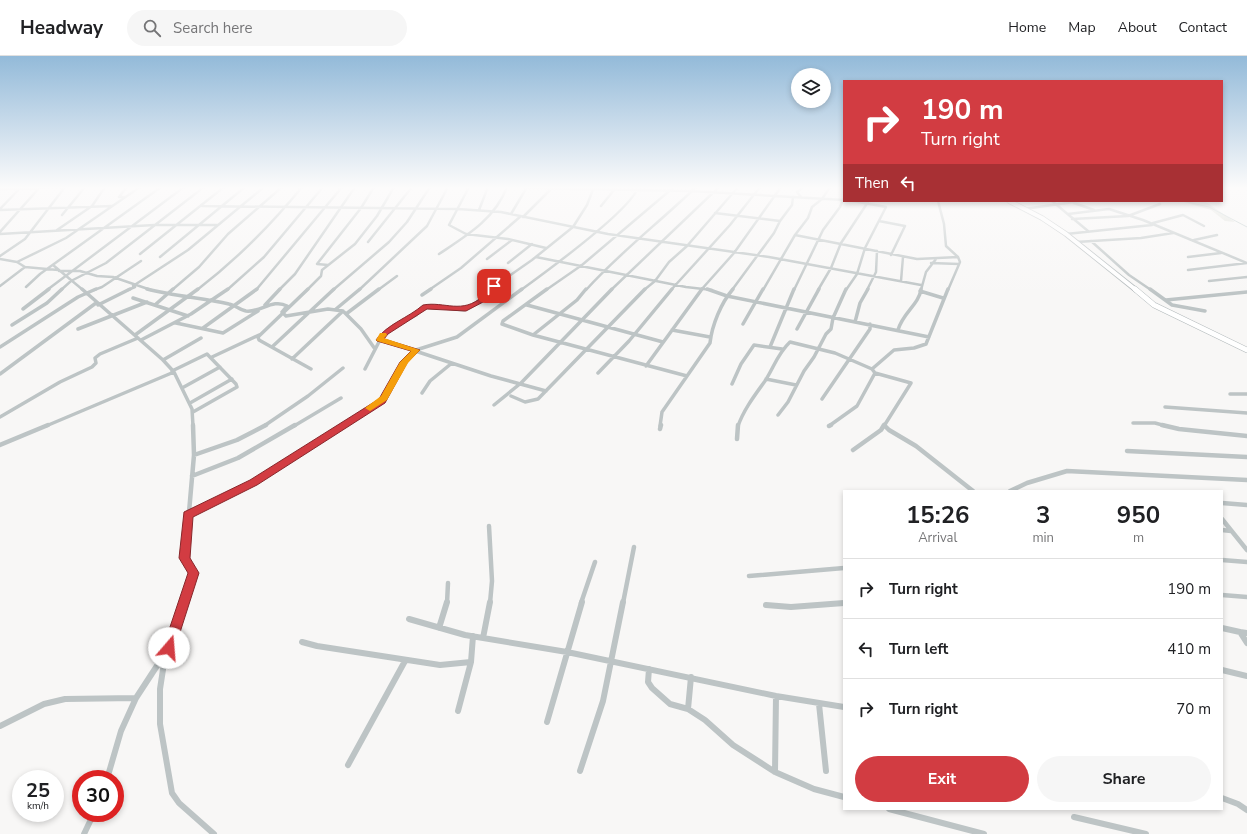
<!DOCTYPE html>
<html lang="en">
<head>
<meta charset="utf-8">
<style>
  body { margin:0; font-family:"Nunito Sans",sans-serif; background:#f6f6f6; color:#202124; height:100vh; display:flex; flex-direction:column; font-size:15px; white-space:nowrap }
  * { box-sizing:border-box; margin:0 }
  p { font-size:13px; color:#757577 }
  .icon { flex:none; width:22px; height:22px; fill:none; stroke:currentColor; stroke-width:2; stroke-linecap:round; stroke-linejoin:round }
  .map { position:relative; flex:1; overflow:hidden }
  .panel { position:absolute; left:843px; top:434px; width:380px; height:320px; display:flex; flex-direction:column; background:#fff; border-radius:0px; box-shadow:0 2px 6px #0003 }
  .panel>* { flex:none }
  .hud { position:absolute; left:843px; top:24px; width:380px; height:122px; border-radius:0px; box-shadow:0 2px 6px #0003; background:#d23c42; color:#fff; overflow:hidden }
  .fabs { position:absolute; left:791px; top:12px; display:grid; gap:8px }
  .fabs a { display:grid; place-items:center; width:40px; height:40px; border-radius:50%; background:#fff; box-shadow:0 2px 6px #0003; font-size:20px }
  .speed { position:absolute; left:12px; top:714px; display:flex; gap:8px; font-size:20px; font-weight:700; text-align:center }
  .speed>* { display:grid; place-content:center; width:52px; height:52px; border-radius:50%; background:#fff; box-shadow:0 2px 6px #0003; line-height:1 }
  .speed small { font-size:10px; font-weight:400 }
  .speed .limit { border:6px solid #d22; background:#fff; color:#111 }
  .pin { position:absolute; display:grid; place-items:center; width:34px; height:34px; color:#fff; margin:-17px; border-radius:8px; box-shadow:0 2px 6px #0006 }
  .me { position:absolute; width:44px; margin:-22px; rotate:18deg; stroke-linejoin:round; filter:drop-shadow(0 0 3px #0008) }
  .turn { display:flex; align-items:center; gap:14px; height:84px; padding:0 12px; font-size:18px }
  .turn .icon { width:52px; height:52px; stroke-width:2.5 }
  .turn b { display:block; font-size:28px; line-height:34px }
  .then { display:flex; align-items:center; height:38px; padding:0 12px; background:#0003; gap:8px; font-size:15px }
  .eta { display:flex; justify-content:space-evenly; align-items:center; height:68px; text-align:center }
  .eta b { font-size:24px; font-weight:700; line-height:28px }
  .cta { display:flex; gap:8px; margin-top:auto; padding:8px 12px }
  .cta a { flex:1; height:46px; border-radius:24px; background:#d23c42; color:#fff; font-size:16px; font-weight:700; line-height:46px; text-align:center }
  .cta a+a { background:#f6f6f6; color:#202124 }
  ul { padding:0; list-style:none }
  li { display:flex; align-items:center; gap:12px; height:60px; padding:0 12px; border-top:1px solid #e0e0e0 }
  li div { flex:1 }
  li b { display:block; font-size:15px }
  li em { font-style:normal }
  header { display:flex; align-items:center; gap:24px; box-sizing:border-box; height:56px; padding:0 20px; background:#fff; border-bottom:1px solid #e0e0e0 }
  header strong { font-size:19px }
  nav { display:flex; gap:22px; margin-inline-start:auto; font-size:14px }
  .search { width:280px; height:36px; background:#f6f6f6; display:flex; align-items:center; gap:10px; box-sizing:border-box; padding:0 14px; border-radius:22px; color:#757577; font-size:15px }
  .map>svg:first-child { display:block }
  .green { fill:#daddd5 }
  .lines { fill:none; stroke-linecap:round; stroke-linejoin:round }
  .stream { stroke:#b4c4c3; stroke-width:1 }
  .primary-far1-casing { stroke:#b1b8ba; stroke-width:5.5 }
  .primary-casing { stroke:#b1b8ba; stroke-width:6 }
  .street-far3 { stroke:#bdc4c5; stroke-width:2.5 }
  .street-far2 { stroke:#bdc4c5; stroke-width:3.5 }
  .street-far1 { stroke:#bdc4c5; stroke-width:4.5 }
  .street { stroke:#bdc4c5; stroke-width:6 }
  .primary-far1 { stroke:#fff; stroke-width:4 }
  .primary { stroke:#fff; stroke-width:5 }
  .route { fill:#d23c42; stroke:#88272b }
  .slow { fill:#f59e0b }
</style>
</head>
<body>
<header>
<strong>Headway</strong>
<div class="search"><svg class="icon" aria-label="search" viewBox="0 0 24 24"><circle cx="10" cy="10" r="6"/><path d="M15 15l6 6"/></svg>Search here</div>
<nav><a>Home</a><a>Map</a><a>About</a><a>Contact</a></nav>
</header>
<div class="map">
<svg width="1247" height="778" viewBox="0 0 1247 778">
  <rect width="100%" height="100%" fill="#f8f7f6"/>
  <path class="green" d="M1180,145L1206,146L1235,166L1225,165L1211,154Z"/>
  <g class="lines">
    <path class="stream" d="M1183,145L1209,151L1247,171"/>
    <g class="primary-far1-casing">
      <path id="primary-far1" d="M1009,145L1042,162L1066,178L1136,234"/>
    </g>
    <g class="primary-casing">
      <path id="primary" d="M1135,233L1154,249L1247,294"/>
    </g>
    <path class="street-far3" d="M469,131L449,169L466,178L508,183L546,192
      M840,131L844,132
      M527,132L691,135L844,144
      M0,133L63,131
      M124,141H119L127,131
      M801,141L797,136L804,131
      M938,145L944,168L946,190L958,201L960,206L948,234
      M1052,145L1088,175
      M1074,147L1094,154
      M202,150L458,153L501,156L608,178L769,201L921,229
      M601,150L614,134V131
      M0,153L21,131
      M1024,153L1081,145
      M0,154L112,150
      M479,154L488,131
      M715,157L780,165
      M511,158L527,131
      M1068,158L1109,153L1143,164L1247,207
      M62,159L85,131
      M523,161L553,131
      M1072,163L1128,160L1160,148
      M879,165L905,170L891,199
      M57,174L92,150L105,131
      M0,176L40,131
      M0,178L154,169H218
      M1066,178L1152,169L1153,167L1183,159L1204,170
      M795,179L917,203L958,201
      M1194,184L1217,179
      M1091,185L1129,219L1151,234
      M368,186L412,131
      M1076,186L1141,182L1173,177
      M140,198L224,131
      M439,198C466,180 495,163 507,131
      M0,200L25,183L65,131
      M160,201L245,131
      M536,201L686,231L712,234
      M1188,201L1221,197
      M0,203L17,206
      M487,203L512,184
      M508,207L532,188
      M931,207L959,208
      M53,209L83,234
      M328,209L317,208L361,152L374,131
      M58,214L25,211L17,206L66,182L140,131
      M1188,214L1247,207
      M59,215H80L97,220L113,221L151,234
      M901,225L903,201
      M1209,225L1247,221
      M0,230L25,211
      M133,230L188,194L264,131
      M26,231L40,218L161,131
      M47,234L184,131
      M61,234L71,225L106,207L204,131
      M94,234L102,231L141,205
      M128,234L135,231
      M172,234L199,211L228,178L282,131
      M197,234C236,204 271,169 302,131
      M227,234L264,201L323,131
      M256,234L342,131
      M279,234L295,218L355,131
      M307,234L321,220L322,214L355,188L377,160L394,131
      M333,234L389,186L407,166L430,131
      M359,234L427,170L448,131
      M378,234L397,220
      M429,234L461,212L521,160
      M492,234L496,229L532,204L573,171L587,149L594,131
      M521,234C543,218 632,153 638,131
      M546,234L582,209L674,131
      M586,234C619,197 660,166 696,131
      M611,234L719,131
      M644,234L655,225L669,206L687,190L738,131
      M671,234L730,169L760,131
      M701,234L734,197L781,131
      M732,234L774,177L780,165L792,149L793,141
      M763,234L795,179L808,162L812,151L822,143L830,131
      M794,234L823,174L840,151L843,143
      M818,234L831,212L841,187L868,146
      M846,234L857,218L865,192L886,151L853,145
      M867,234L876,216L877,195
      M921,234L926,216L936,203"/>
    <path class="street-far2" d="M82,233L163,304L174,316L192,353L193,370
      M147,233C174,240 202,242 229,248C235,249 240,254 246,255C260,257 273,242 287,250L282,256L286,260L328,253L343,255L292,303
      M308,233L258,281L259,284L311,313
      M547,233L503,265L502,268L533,279L687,320
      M707,233L727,240L929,281
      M1150,233L1172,249L1205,255
      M920,235L943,242
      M422,239L431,233
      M133,242L188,260
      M1166,244L1247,236
      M156,248L173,233
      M98,249L130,233
      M265,249L280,233
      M527,249L663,286
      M23,253L49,233
      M336,253L360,233
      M344,256L361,273L375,293
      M346,258L379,233
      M855,266L860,247L868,233
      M176,267L223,277L258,255
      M743,268L763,233
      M12,269L47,247L62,233
      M203,272L257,233
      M78,273L147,246
      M797,273L819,233
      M672,274L710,281
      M898,274C903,256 919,249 921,233
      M135,279L198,233
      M533,279L577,244L586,233
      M379,283L491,320L546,335
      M141,284L191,258L228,233
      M0,291L78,241L96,233
      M272,291L334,233
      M770,291L794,233
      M212,301L259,279
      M163,304L201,282
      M646,310L702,233
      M365,313L382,280L393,271L416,259L422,252L429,250L464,254L483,243L493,233
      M872,313L894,294L914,292L926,288L948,233
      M172,315L207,298L236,328L237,331L193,356
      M598,317L629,285L672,233
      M875,317L911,327L884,370
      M0,318L96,247
      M766,323L796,329
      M732,328L741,308L754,289L782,293
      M182,332L220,311
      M422,337L430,325L452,307
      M1230,338H1247
      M511,340L525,346L538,343L645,233
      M822,343L870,273V268
      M190,347L232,323
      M494,349L521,327L612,233
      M1165,351L1247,357
      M778,359L788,346L804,315L814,301L826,278L831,273L833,262L846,233
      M0,361L60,326L92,311L96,307L95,302L100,298L138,282
      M1133,367H1155L1166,370
      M46,370L174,316
      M264,370L308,340L343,312
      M294,370L341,342
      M343,370L382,345L404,306L416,294L457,281L522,233
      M660,370L662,356L710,287C712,269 721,247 733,233
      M738,370C744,353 755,339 765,325C774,311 778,297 790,286L835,297L872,313L875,317L857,350L829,370"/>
    <path class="street-far1" d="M884,369L889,374L916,390L973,435
      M1162,369L1179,373L1247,380
      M829,370L831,369
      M660,373L661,369
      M737,383L738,369
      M0,389L48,369
      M853,394L881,374L884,369
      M1127,395L1247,401
      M194,399L237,384L266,369
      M192,420L238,402L295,369
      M1010,435L1027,427L1067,415L1247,424
      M1222,447L1247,449
      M188,459L254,426L345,369
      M1222,463L1247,494
      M489,470L492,525L490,547
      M1222,474L1231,475
      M1222,504L1247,506
      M749,520L844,512
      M1222,539L1247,541
      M183,547L193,517L185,502L194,399L193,369
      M447,547L448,527
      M581,547L595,506
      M623,547L634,491"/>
    <path class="street" d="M184,546L164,607L160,633V668L172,737L179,747L214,778
      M766,549L791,551L844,547
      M409,563L465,579L567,596L776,640L844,651
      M439,572L447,546
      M1222,572L1240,576
      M1247,577L1240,576L1247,587
      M483,582L490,546
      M302,586L317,590L440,609L471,606
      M649,613L648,626L652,632L670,648L688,653L705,664L733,689L775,716L814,733L844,741
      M1222,614L1247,620
      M819,648L826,715
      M688,653L691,621
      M458,655L471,606L473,580
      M547,666L582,546
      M0,670L44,648L65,643L136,642
      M348,709L405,605
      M580,715L603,645L623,546
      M775,716L776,640
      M107,723L121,675L136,642L166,596
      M1222,742L1238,748L1247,754
      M889,753L984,778
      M1074,761L1146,778
      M84,778L94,757"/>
    <use href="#primary-far1" class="primary-far1"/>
    <use href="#primary" class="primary"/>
  </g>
  <linearGradient id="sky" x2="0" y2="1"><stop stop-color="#93bad9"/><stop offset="0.55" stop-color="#fcfbfb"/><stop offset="1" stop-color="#fcfbfb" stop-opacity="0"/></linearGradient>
  <rect width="1247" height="240" fill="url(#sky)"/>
  <path class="route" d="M492,228H497V234L485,245L466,255L427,253L388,278L384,283L420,294L407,307L385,347L257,429L193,461L190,502L199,517L175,592L174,595L169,597L165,595L163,592L188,517L179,502L184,456L250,424L379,343L400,306L411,295L377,285L376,284C387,268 408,262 423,249C445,245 462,259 483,240C487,236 491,233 492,228Z"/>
  <path class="slow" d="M380,277H386L387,279L384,282L420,294L408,307L387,344L370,355L365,352L381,340L400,306L411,295L377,285L376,284Z"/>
</svg>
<div class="fabs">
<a><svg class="icon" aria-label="layers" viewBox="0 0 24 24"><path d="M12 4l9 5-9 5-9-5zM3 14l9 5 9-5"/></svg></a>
</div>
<div class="speed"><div>25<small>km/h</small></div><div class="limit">30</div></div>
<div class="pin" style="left:494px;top:230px;background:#d93025"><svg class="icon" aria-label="arrive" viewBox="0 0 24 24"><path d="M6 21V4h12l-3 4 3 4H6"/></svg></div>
<svg class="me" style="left:169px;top:592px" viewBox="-20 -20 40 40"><circle r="19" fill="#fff"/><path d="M0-13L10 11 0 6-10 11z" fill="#d23c42"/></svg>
<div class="hud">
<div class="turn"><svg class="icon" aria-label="right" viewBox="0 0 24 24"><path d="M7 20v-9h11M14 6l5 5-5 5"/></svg><div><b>190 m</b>Turn right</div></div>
<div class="then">Then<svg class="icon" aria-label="left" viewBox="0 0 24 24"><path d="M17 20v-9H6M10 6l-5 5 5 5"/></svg></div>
</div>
<section class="panel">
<div class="eta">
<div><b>15:26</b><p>Arrival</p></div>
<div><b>3</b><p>min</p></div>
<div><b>950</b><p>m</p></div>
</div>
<ul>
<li><svg class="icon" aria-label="right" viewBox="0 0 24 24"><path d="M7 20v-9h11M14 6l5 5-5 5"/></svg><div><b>Turn right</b></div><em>190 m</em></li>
<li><svg class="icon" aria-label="left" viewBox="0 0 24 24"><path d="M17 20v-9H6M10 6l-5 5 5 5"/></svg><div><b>Turn left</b></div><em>410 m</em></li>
<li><svg class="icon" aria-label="right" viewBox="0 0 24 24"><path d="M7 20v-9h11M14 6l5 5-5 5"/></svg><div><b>Turn right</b></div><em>70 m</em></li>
</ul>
<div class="cta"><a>Exit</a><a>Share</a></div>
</section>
</div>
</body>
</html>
